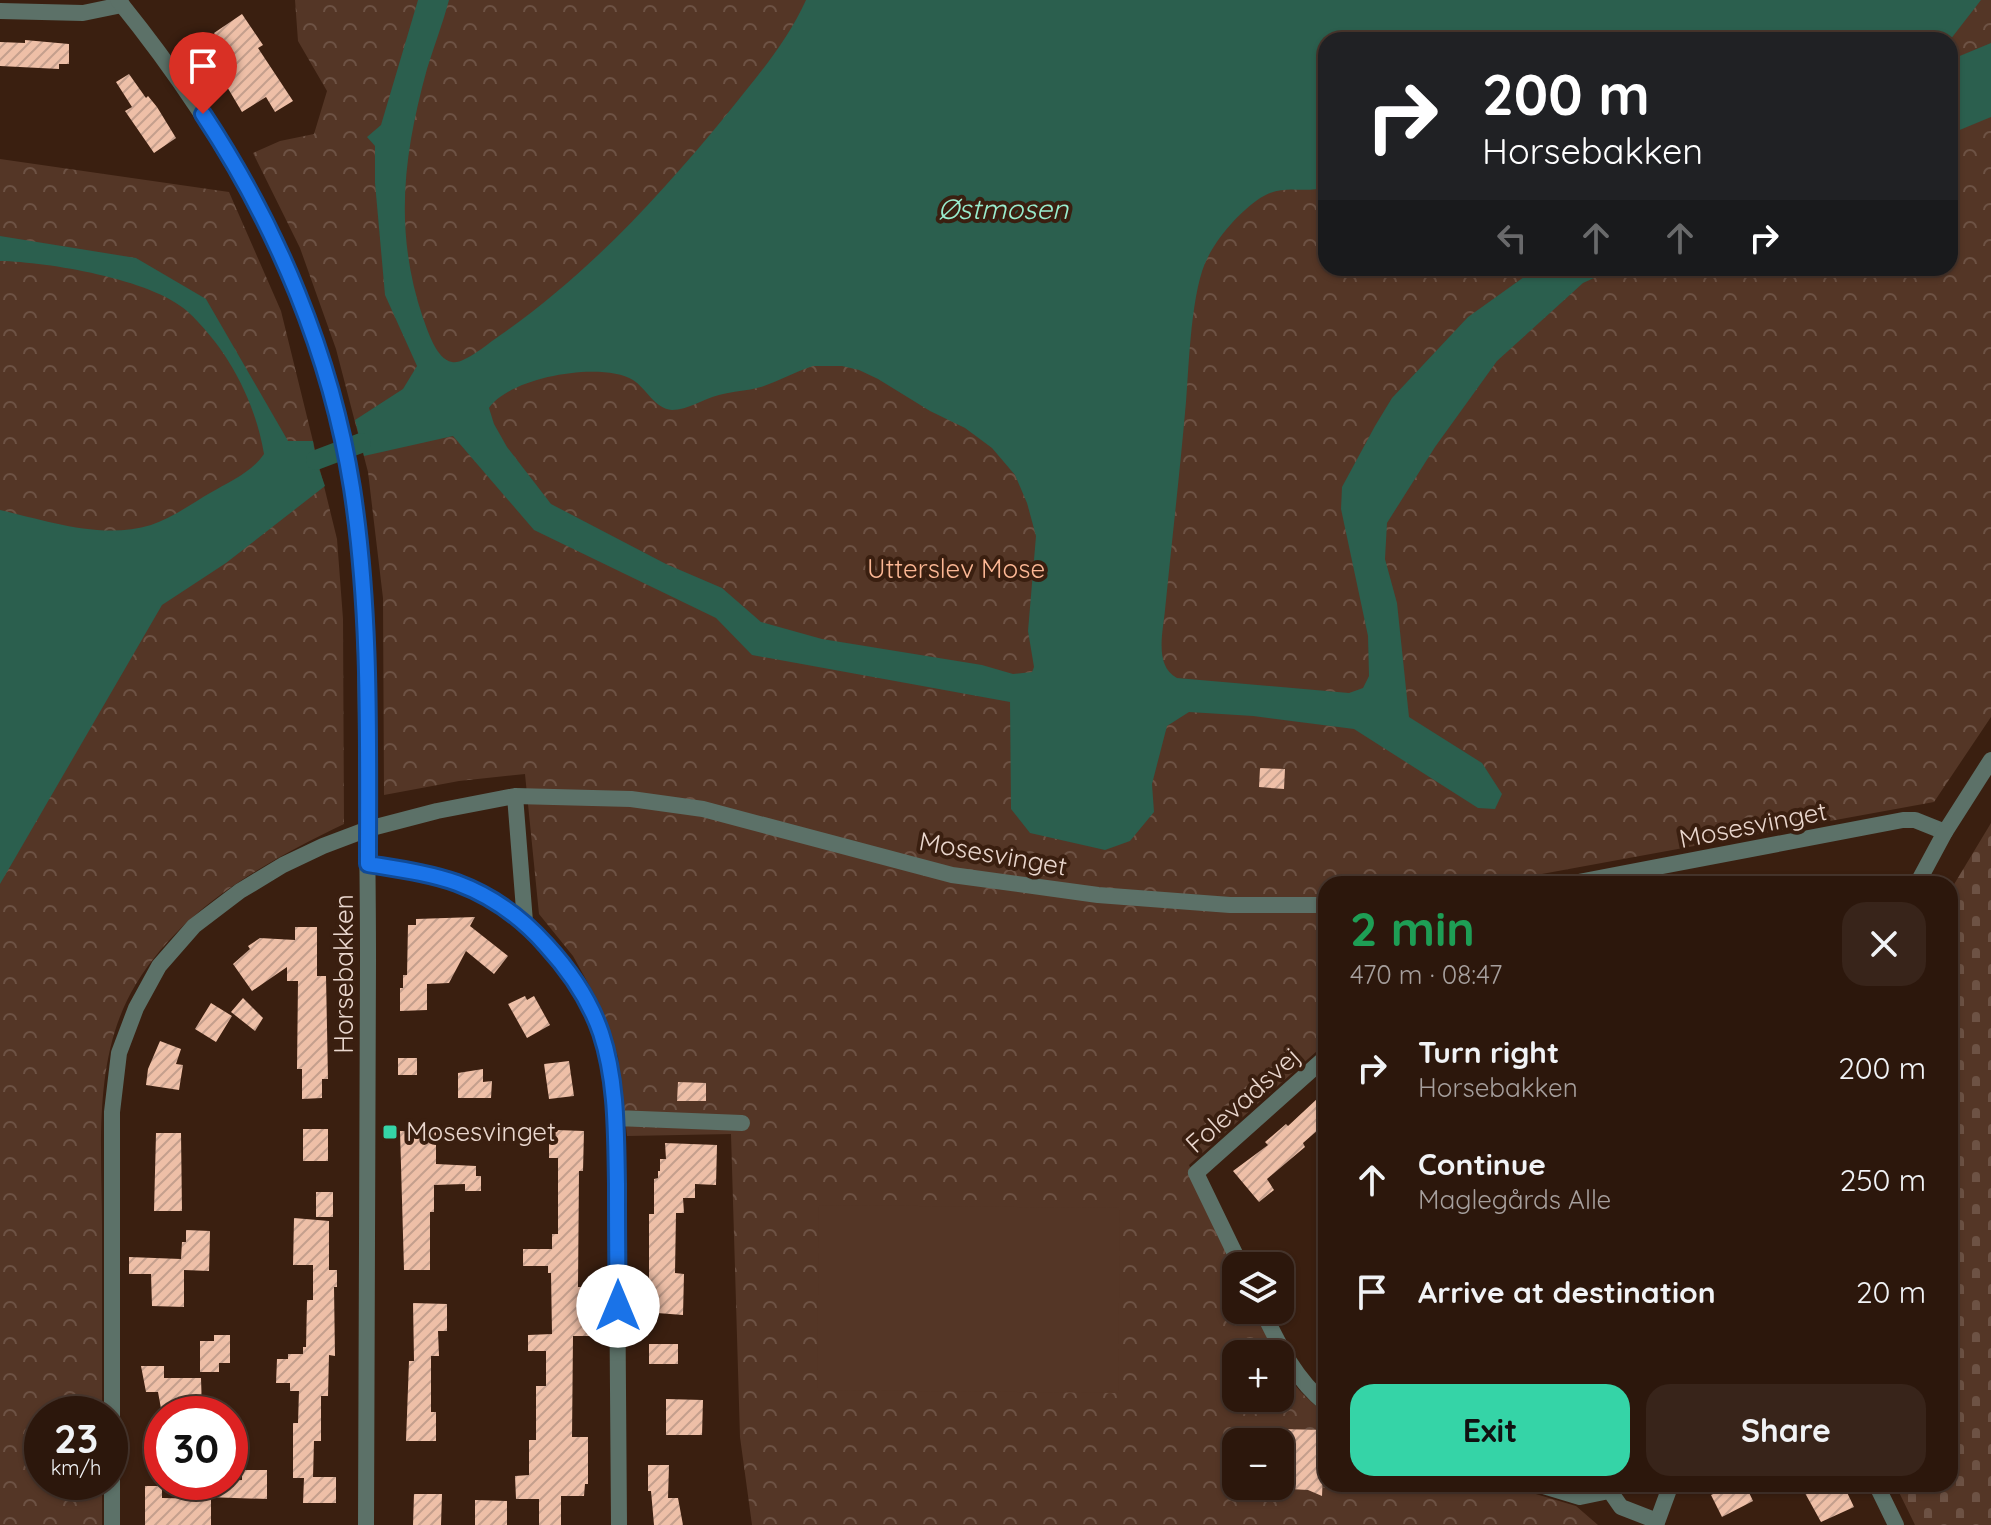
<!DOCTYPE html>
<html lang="en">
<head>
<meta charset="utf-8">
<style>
  body { margin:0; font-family:Quicksand,sans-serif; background:#38241a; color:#f1f3f6; height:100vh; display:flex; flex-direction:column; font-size:30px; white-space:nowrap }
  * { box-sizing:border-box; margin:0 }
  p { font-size:26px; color:#a69f9d }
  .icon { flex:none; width:44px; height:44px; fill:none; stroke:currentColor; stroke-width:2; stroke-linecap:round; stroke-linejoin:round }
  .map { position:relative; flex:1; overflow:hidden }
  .panel { position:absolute; left:1318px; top:876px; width:640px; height:616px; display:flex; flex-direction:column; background:#2c170c; border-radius:24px; box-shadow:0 2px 6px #0004,0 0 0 2px #48362d }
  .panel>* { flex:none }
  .top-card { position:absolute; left:1318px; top:32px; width:640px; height:244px; border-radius:24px; box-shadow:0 2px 6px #0004,0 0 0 2px #48362d; background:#202124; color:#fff; overflow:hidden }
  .controls { position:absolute; left:1222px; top:1252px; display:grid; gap:16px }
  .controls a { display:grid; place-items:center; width:72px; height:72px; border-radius:16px; background:#2c170c; box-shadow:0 2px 6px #0004,0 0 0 2px #48362d; font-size:40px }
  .speed { position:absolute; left:24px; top:1396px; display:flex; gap:16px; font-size:40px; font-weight:700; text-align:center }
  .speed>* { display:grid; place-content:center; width:104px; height:104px; border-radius:50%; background:#2c170c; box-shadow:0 2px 6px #0004,0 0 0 2px #48362d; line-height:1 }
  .speed small { font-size:20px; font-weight:400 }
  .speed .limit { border:12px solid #d22; background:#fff; color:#111 }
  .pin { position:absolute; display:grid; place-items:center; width:68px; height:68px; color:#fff; margin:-82px -34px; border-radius:50% 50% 50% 0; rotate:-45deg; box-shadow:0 0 8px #0007 }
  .pin .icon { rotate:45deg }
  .me { position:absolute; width:88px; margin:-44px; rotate:0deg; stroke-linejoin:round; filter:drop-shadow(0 0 6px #0008) }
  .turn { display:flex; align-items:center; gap:28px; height:168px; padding:0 32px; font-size:36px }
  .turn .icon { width:104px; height:104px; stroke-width:2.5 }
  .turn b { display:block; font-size:56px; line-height:68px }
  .lanes { display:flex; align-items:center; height:76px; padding:0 32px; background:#0003; justify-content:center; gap:40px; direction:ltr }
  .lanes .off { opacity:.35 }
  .round { display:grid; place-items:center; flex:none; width:84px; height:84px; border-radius:24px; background:#38241a }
  .headline { display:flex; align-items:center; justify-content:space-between; height:136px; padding:0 32px }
  h1 { font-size:48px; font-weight:800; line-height:60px; color:#1e9e55 }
  .primary-button { display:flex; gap:16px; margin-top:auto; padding:16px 32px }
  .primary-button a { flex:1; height:92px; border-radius:24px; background:#35d4a7; color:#111; font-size:32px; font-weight:800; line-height:92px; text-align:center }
  .primary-button a+a { background:#38241a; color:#f1f3f6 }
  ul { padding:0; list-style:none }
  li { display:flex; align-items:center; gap:24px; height:112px; padding:0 32px }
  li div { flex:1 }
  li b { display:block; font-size:30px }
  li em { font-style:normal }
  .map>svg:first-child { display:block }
  .cemetery { fill:url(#cemetery-stones) }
  .park { fill:url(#park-crowns); fill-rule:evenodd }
  .pitch { fill:#543626 }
  .water { fill:#2b5f4e; fill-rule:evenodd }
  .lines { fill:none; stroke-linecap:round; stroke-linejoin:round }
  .canal { stroke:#2b5f4e; stroke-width:20 }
  .building { fill:url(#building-hatch) }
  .minor { stroke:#5c7168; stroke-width:16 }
  .tertiary { stroke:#5c7168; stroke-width:16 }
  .route-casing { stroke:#114b97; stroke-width:20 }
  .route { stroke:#1a73e8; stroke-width:14 }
  .poi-dot { fill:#35d4a7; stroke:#3a1f10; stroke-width:3 }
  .labels { text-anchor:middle; stroke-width:8; stroke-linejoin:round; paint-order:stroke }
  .park-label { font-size:26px; fill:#fdb895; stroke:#3a1f10 }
  .street-label { font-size:26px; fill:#ead7ce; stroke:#3a1f10 }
  .poi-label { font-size:26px; fill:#ead7ce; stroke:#3a1f10; text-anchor:start }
  .water-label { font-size:28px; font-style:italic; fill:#99eecf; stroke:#3a1f10 }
</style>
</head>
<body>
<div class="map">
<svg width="1991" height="1525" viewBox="0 0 1991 1525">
  <defs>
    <pattern id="cemetery-stones" width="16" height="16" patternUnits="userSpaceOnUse" patternTransform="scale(2)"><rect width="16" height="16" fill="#543626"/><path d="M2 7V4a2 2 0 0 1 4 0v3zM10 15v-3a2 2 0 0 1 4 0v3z" fill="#6d5244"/></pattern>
    <pattern id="park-crowns" width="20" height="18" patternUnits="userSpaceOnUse" patternTransform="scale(2)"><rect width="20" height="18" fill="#543626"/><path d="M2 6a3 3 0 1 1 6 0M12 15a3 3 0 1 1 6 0" fill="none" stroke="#6d5244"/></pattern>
    <pattern id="building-hatch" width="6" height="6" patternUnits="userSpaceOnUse" patternTransform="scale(2)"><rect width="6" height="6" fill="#eebfa7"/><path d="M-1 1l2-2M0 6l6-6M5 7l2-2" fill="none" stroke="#c49f8d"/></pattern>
  </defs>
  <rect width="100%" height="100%" fill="#3a1f10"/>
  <path class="cemetery" d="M1991,823V1525H1915L1895,1484H1950V891Z"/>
  <path class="park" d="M295,0H1991V717L1934,802L1487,884H1326V1043L1189,1165L1236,1266V1310H1256L1277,1354H1236V1398H1280V1361C1290,1382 1307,1401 1326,1413V1484H1502L1576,1506L1598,1525H752L740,1437L731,1134L627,1136L618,1057L599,1003L573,956L539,914L525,774L459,781L384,795L383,598L368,472L336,349L300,248L253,153L280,141L314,134L327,91L298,41ZM1326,40H1950V268H1326ZM1236,1442H1280V1486H1236Z
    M0,159L229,192L281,311L337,539L343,619L344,824C264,863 184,906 136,984C92,1056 102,1146 102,1226C102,1289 102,1351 102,1414H42V1482H102V1525H0Z"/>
  <path class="pitch" d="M819,1205L1120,1208L1118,1393L817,1390Z"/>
  <path class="water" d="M418,0H449C443,23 434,46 427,69C403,156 394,232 423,318C428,331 436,359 452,362C463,365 489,343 499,336C587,275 659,197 727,114C756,78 787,42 806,0H1981L1950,40H1326V187C1300,195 1283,181 1256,201C1238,214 1218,237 1208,257C1191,288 1189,365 1186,402C1180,471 1172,540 1165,610C1163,632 1154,666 1177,678L1349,693L1363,688L1369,676L1368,636L1341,509L1342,487L1375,426L1392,398L1468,317L1524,277L1539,268H1616L1583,283L1497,361L1435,447L1387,523L1385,559L1397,603L1409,717L1482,763L1502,794L1495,809L1478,808L1354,729L1253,716L1189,712L1167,726L1152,784L1154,812L1130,841L1105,850L1030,833L1011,809L1010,702L752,655L716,618L534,530L453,436L364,456L355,420L403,389L417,366L385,295L375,183V146L367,137L381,125ZM813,366H842L859,370L878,379L930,411L965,428L992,448L1015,475L1027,503L1036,536L1028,631L1034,667L1032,672L1013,674L982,665L822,639L761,622L722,588L666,564L551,504L507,447L494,424L489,408C510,377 601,361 633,380C646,388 655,409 672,410C688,410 703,399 719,395C733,391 747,391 761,387C779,381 795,372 813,366Z
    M1991,43V117L1950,134V60Z
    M0,236L136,258L206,299L288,441H313L316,460L325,486L226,563L162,605L0,884V510C48,521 102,540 151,525C172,518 191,504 210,493C229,482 252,472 264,454C255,400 227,348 187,311C151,279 48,262 0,261Z"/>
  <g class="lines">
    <path class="canal" d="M316,460L361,443"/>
  </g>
  <path class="building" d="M242,14L263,45L258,48L293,101L275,112L266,97L242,112L220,75L236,66L214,33Z
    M25,40L69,44V64H59V69L0,66V42L25,43Z
    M129,74L146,98L148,96L157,107L176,138L154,153L125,111L132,107L116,82Z
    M1260,768L1285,769L1284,789L1259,787Z
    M475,917L470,926L508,956L494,974L466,951L449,983L427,984V1010L400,1011V988H403V975H407L408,925H416V919Z
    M295,927H317V976H326L328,1079H322V1098L302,1099V1069H297L298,981H287V967L252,991L233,964L250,949L248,946L260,938L295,940Z
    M525,996L527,1000L534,996L550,1025L527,1038L508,1004Z
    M243,998L263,1018L255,1031L231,1012Z
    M211,1003L232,1016L216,1042L195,1029Z
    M160,1041L181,1049L176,1064L183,1065L179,1090L146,1085L148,1069Z
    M398,1058H417V1075H398Z
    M569,1061L574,1096L549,1099L544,1064Z
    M483,1069V1082L492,1081L491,1098H458V1073Z
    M678,1082L706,1083V1101H677Z
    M1318,1098L1326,1107V1123L1303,1143L1305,1147L1267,1179L1274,1190L1259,1202L1233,1171L1268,1145L1265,1142L1286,1124L1288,1126Z
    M303,1129H328V1161H303Z
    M557,1130L584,1131L583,1171H579L578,1287H586V1306H578L601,1324V1336H573L572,1437H588V1484H585L584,1496H561V1525H539V1499H516L515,1476L529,1475V1440H536V1386H546V1351H528V1335L552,1334L551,1273H548V1266H523V1249H552V1234H558V1158H549V1132Z
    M400,1131L436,1132V1164L476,1166V1176H481V1191H465V1184L434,1185V1212H430V1270H404Z
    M156,1133H181L182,1211H154Z
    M665,1143L717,1145L716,1185L695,1184V1198H683L684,1213H676L675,1273L684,1274L683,1315L657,1313V1306H646V1282H649V1214H654V1179L658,1178V1171H660V1159H666Z
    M316,1192H333V1217H316Z
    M294,1218L329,1221V1270H337V1287H334L335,1356L329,1355L328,1396H321V1441H314L313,1477H336V1503H303L304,1478H293V1423H298L299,1391H290V1383H276L277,1359H288V1354H303V1347H306L307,1300H313V1265H293Z
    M186,1230L210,1231L209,1271L184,1270V1307L152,1306L151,1274H129V1257L181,1259L182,1242H186Z
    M413,1303L447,1304V1331H438L439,1356H431V1412H436V1441H406L409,1361H414Z
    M214,1335H230V1363H219V1372H200V1341H214Z
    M649,1344H678V1364H649Z
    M141,1366H164V1378H201L202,1409H187V1413L162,1414L158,1392H146Z
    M666,1399L703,1400L702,1435H666Z
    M1280,1429L1325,1430L1322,1496L1308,1490L1289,1489L1290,1454H1280Z
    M648,1465H669L668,1498H678L683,1525H654L651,1491H648Z
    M242,1470H267V1499L206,1497V1482L242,1480Z
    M1734,1484H1745L1753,1501L1722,1517L1711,1495Z
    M1800,1484H1819L1824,1494L1843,1484L1854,1507L1821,1522Z
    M145,1486H162V1498L211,1499V1525H145Z
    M414,1494H442L441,1525H413Z
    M475,1500L507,1501V1525H475Z"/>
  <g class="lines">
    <path class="minor" d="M0,11L83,13L122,5
      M515,796L525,922
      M368,864C398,869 429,873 458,884C520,907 581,970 601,1034C610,1061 612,1090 616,1118L619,1525
      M1568,884L1903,820H1915L1945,832
      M616,1118L742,1123
      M1241,1266L1196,1173L1326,1057
      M1262,1310C1279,1345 1295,1379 1326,1404
      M1537,1484L1580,1497L1609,1491
      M1605,1484L1621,1507L1657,1521
      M1876,1484L1896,1525
      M112,1525V1112L119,1053L136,1008L159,966L194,926L240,891L283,865L323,846L368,829L437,811L515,796L631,799L703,809L952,875L1098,895L1230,905H1326"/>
    <path class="tertiary" d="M118,0C234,143 324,305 352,490C365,577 366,664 366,752C367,821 368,890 368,959C367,1148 367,1336 366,1525
      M1917,884L1945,832L1991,760
      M1656,1525L1671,1484"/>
  </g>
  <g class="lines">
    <g class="route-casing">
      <path id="route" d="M203,114C277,226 331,355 352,488C371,612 368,739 368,864C398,869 429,873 457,883C492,896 522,918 546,945C569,970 590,1001 601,1033C617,1081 616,1134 617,1184C617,1225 617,1265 618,1306"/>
    </g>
    <use href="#route" class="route"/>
  </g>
  <rect class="poi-dot" x="382" y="1124" width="16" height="16" rx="4"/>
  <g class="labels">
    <g class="park-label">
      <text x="956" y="578">Utterslev Mose</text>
    </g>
    <g class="street-label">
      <text transform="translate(1753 825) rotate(-11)" y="9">Mosesvinget</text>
      <text transform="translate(993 854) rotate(10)" y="9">Mosesvinget</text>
      <text transform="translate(344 974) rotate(-90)" y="9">Horsebakken</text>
      <text transform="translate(1243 1100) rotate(-42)" y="9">Folevadsvej</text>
    </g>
    <g class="poi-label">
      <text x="406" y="1141">Mosesvinget</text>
    </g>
    <g class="water-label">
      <text x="1003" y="219">Østmosen</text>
    </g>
  </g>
</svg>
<div class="controls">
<a><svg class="icon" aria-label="layers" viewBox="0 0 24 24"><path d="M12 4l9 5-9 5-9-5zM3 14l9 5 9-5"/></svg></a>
<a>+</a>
<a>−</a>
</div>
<div class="speed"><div>23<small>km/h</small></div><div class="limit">30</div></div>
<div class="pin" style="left:203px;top:114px;background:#d93025"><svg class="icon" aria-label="arrive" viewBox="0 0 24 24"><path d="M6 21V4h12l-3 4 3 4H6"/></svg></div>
<svg class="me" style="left:618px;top:1306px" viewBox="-20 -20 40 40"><circle r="19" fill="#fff"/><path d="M0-13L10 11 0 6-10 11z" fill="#1a73e8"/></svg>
<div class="top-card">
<div class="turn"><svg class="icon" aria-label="right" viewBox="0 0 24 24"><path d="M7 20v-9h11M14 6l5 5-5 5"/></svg><div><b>200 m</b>Horsebakken</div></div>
<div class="lanes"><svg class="icon off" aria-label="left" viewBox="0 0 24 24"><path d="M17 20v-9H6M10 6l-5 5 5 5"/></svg><svg class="icon off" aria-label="ahead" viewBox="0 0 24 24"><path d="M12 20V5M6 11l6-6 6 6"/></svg><svg class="icon off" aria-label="ahead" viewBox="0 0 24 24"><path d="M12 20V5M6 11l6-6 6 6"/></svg><svg class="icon" aria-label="right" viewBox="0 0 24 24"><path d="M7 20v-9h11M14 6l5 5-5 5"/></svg></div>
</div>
<section class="panel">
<div class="headline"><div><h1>2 min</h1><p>470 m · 08:47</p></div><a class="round"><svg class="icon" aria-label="close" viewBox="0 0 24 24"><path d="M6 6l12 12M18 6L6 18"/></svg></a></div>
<ul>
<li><svg class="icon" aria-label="right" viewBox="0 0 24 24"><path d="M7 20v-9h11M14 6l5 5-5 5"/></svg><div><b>Turn right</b><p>Horsebakken</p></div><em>200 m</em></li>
<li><svg class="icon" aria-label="ahead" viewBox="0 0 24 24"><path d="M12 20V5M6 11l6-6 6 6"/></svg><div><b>Continue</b><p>Maglegårds Alle</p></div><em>250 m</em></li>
<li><svg class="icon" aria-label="arrive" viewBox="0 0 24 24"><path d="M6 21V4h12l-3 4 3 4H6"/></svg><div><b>Arrive at destination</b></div><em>20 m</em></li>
</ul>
<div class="primary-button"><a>Exit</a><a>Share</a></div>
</section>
</div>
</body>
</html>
